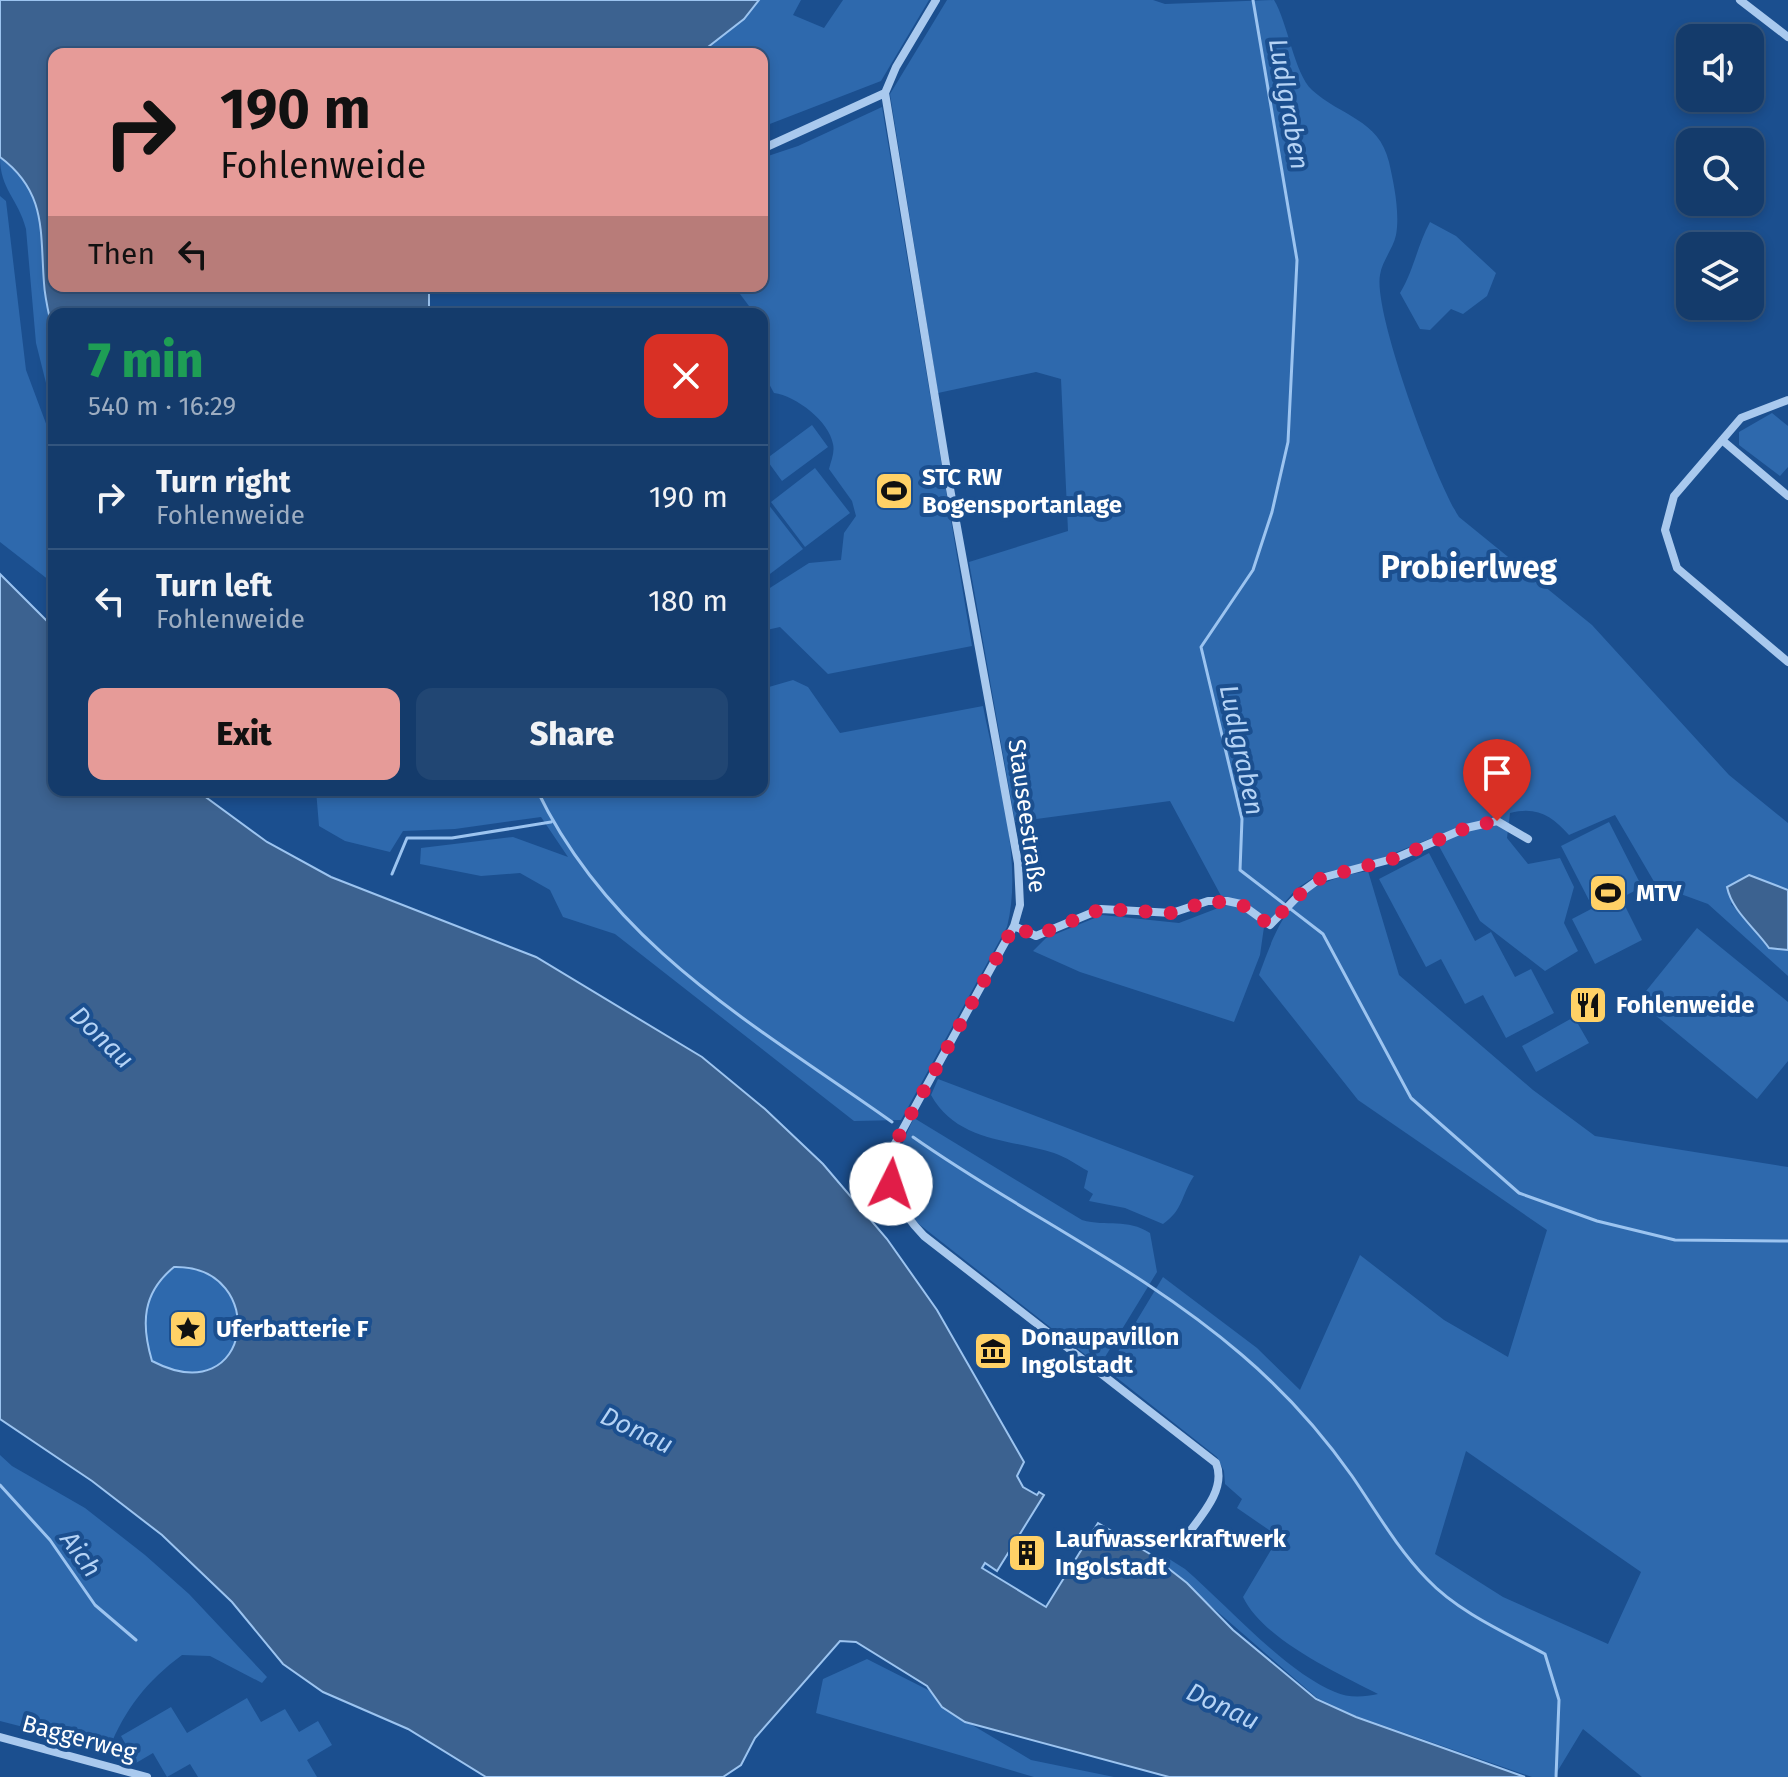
<!DOCTYPE html>
<html lang="en">
<head>
<meta charset="utf-8">
<style>
  body { margin:0; font-family:"Fira Sans",sans-serif; background:#214673; color:#f1f3f6; height:100vh; display:flex; flex-direction:column; font-size:30px; white-space:nowrap }
  * { box-sizing:border-box; margin:0 }
  p { font-size:26px; color:#9dadc1 }
  .icon { flex:none; width:44px; height:44px; fill:none; stroke:currentColor; stroke-width:2; stroke-linecap:round; stroke-linejoin:round }
  .map { position:relative; flex:1; overflow:hidden }
  .panel { position:absolute; left:48px; top:308px; width:720px; height:488px; display:flex; flex-direction:column; background:#143b6b; border-radius:16px; box-shadow:0 4px 12px #0003,0 0 0 2px #33557e }
  .panel>* { flex:none }
  .banner { position:absolute; left:48px; top:48px; width:720px; height:244px; border-radius:16px; box-shadow:0 4px 12px #0003,0 0 0 2px #33557e; background:#e69b98; color:#111; overflow:hidden }
  .buttons { position:absolute; left:1676px; top:24px; display:grid; gap:16px }
  .buttons a { display:grid; place-items:center; width:88px; height:88px; border-radius:16px; background:#143b6b; box-shadow:0 4px 12px #0003,0 0 0 2px #33557e; font-size:40px }
  .pin { position:absolute; display:grid; place-items:center; width:68px; height:68px; color:#fff; margin:-82px -34px; border-radius:50% 50% 50% 0; rotate:-45deg; box-shadow:0 0 8px #0007 }
  .pin .icon { rotate:45deg }
  .me { position:absolute; width:88px; margin:-44px; rotate:4deg; stroke-linejoin:round; filter:drop-shadow(0 0 6px #0008) }
  .turn { display:flex; align-items:center; gap:28px; height:168px; padding:0 40px; font-size:36px }
  .turn .icon { width:104px; height:104px; stroke-width:2.5 }
  .turn b { display:block; font-size:56px; line-height:68px }
  .then { display:flex; align-items:center; height:76px; padding:0 40px; background:#0003; gap:16px; font-size:30px }
  .round { display:grid; place-items:center; flex:none; width:84px; height:84px; border-radius:16px; background:#214673 }
  .summary { display:flex; align-items:center; justify-content:space-between; height:136px; padding:0 40px }
  h1 { font-size:48px; font-weight:800; line-height:60px; color:#1e9e55 }
  .action { display:flex; gap:16px; margin-top:auto; padding:16px 40px }
  .action a { flex:1; height:92px; border-radius:16px; background:#e69b98; color:#111; font-size:32px; font-weight:800; line-height:92px; text-align:center }
  .action a+a { background:#214673; color:#f1f3f6 }
  ul { padding:0; list-style:none }
  li { display:flex; align-items:center; gap:24px; height:104px; padding:0 40px; border-top:2px solid #33557e }
  li div { flex:1 }
  li b { display:block; font-size:30px }
  li em { font-style:normal }
  .map>svg:first-child { display:block }
  .green { fill:#2e69ad; fill-rule:evenodd }
  .water { fill:#3c6290; stroke:#9cc4f0; stroke-width:2; fill-rule:evenodd }
  .lines { fill:none; stroke-linecap:round; stroke-linejoin:round }
  .stream { stroke:#9cc4f0; stroke-width:3 }
  .minor { stroke:#a9c9ee; stroke-width:8 }
  .route { stroke:#e11d48; stroke-width:14; stroke-dasharray:0 25.2 }
  .labels { text-anchor:middle; stroke-width:8; stroke-linejoin:round; paint-order:stroke }
  .poi-label { font-size:24px; font-weight:bold; fill:#fff; stroke:#1b4f8f; text-anchor:start }
  .street-label { font-size:24px; fill:#fff; stroke:#1b4f8f }
  .water-label { font-size:26px; font-style:italic; fill:#b5d3f5; stroke:#1b4f8f }
  .district-label { font-size:32px; font-weight:bold; fill:#fff; stroke:#1b4f8f }
</style>
</head>
<body>
<div class="map">
<svg width="1788" height="1777" viewBox="0 0 1788 1777">
  <rect width="100%" height="100%" fill="#1b4f8f"/>
  <path class="green" d="M759,0H801L793,15L824,28L843,0H929L881,81L762,127V54H699L744,19Z
    M947,0H1153L1165,4L1274,0C1288,23 1294,73 1312,90C1340,116 1379,119 1389,162C1394,184 1400,213 1396,235C1393,249 1382,261 1380,275C1373,313 1436,482 1459,517L1592,625L1729,775L1788,823V890L1749,875L1731,904L1749,921L1769,948L1788,950V976L1708,904L1656,885L1615,815L1569,835C1552,816 1537,806 1510,813L1507,838L1528,864L1560,858L1574,887L1564,923L1578,951L1545,971L1480,921L1434,837L1375,861L1319,874L1296,889L1264,927L1260,955L1234,1022L1080,972L1033,951L1046,938L1102,915L1179,923L1226,905L1170,801L1015,822L969,562L1068,531L1061,379L1036,372L938,393L890,94Z
    M882,107L972,646L828,674L780,627L762,631V593L809,563L841,560L844,533L856,516L852,501L829,469C831,461 835,452 833,444C829,421 796,396 774,393L762,371V337L768,332L762,324V314H755L734,286H762V158L798,146Z
    M0,157L20,176L35,198L44,242V283L54,339V415L36,343L26,229C18,198 0,190 0,157Z
    M0,196L6,201L26,370L54,445V584L0,542Z
    M1430,222L1456,236L1496,273L1487,296L1463,314L1451,309L1430,330L1420,329L1400,293C1414,270 1417,246 1430,222Z
    M1772,413L1788,426V467L1780,476L1739,445V432Z
    M812,425L828,447L782,481L766,459Z
    M815,468L850,513L805,547L771,502Z
    M768,504L803,549L762,580V508Z
    M793,680L808,687L840,733L983,706C996,774 1024,860 1007,927L901,1120L854,1121L615,934L563,917L550,890L520,873L481,876L420,864L421,848L513,837L568,857L541,817L455,829L403,831L390,852L345,841L319,826L316,790H762V689Z
    M1609,822L1642,887L1621,898L1642,940L1595,964L1572,919L1593,908L1561,846Z
    M1429,853L1475,941L1491,932L1515,977L1531,969L1554,1013L1506,1038L1483,995L1465,1004L1441,959L1426,967L1379,879Z
    M1368,871L1399,975L1533,1090L1595,1136L1788,1167V1777H1642L1583,1729L1554,1777H1532L1356,1716L1317,1698L1158,1560L1166,1557L1185,1569C1227,1605 1285,1672 1335,1692C1348,1698 1364,1697 1378,1694C1337,1673 1263,1639 1243,1597L1271,1550L1269,1530L1237,1508L1242,1499L1225,1484L1224,1471L1217,1457L1107,1370L1163,1277L1257,1348L1300,1390L1360,1255L1444,1320L1508,1357L1547,1230L1358,1100L1259,975C1283,909 1296,883 1368,871ZM1466,1451L1641,1572L1608,1644L1503,1597L1435,1554Z
    M1697,928L1788,1002V1061L1757,1099L1638,1001Z
    M1574,1017L1589,1043L1536,1072L1522,1046Z
    M938,1079L1194,1176C1180,1197 1184,1209 1163,1224L1125,1208L1089,1201L1093,1194L1084,1188L1088,1171C1077,1165 1066,1157 1054,1153C1010,1139 957,1142 931,1095Z
    M914,1118L1082,1220C1107,1227 1127,1218 1150,1233L1157,1272L1105,1357L1092,1360L915,1221C889,1183 894,1157 914,1118Z
    M173,1267C258,1265 258,1384 179,1374C170,1373 160,1365 151,1360C142,1323 142,1294 173,1267Z
    M0,1455L12,1466L85,1508L145,1555L189,1594L267,1677L262,1683L210,1656L182,1655C147,1681 125,1709 109,1749L0,1721Z
    M867,1659L934,1693L942,1707L1031,1760L1114,1777H1034L816,1713L823,1679Z
    M247,1698L261,1722L285,1709L299,1732L318,1721L332,1745L307,1760L317,1777H198L190,1764L167,1777L153,1753L136,1763L121,1736L171,1707L187,1733Z"/>
  <path class="water" d="M0,0H759L744,19L699,54H54V286H429V314H54V339C51,321 45,302 44,283C40,232 47,192 0,157Z
    M0,574L54,628V790H196L267,842L331,877L536,957L702,1057L765,1109L823,1164L887,1239L937,1310L1024,1462L1017,1476L1023,1487L1037,1495L1039,1492L1044,1495L997,1571L985,1563L982,1568L1046,1607L1098,1523L1150,1554L1187,1583L1233,1630L1316,1699L1356,1717L1525,1777H1169L965,1722L942,1707L927,1686L856,1642L840,1641L755,1738L741,1765L723,1777H486L408,1729L323,1692L283,1664L232,1602L162,1535L92,1481L0,1419ZM174,1267C270,1265 254,1414 152,1361C141,1324 142,1293 174,1267Z
    M1749,875L1788,890V950L1769,948C1755,928 1732,911 1727,887Z"/>
  <g class="lines">
    <path class="stream" d="M1253,0L1297,260L1288,442L1272,512L1253,570L1201,647L1242,819L1240,870L1323,934L1411,1098L1519,1193L1597,1221L1675,1240L1788,1241
      M537,790C612,947 757,1026 892,1122
      M392,874L407,838H452L551,822
      M913,1137C1021,1213 1141,1268 1242,1355C1283,1390 1321,1432 1352,1476C1376,1511 1397,1548 1427,1579C1458,1612 1506,1633 1545,1654L1559,1700L1556,1777
      M0,1485L50,1540L95,1605L136,1640"/>
    <path class="minor" d="M1740,0L1788,37
      M885,93L949,483L1018,863L1020,905L1014,926L892,1149C881,1183 902,1213 924,1236L1216,1463C1228,1492 1195,1522 1179,1546
      M762,149L885,93L896,67L936,0
      M1788,400L1741,418L1674,496L1665,530L1677,568L1788,662
      M1722,440L1788,496
      M1014,926L1036,936L1101,909L1172,913L1208,901H1227L1241,904L1270,925L1303,891L1321,878L1396,858L1466,828L1497,821L1528,839
      M0,1737L147,1777"/>
  </g>
  <g class="lines">
    <path class="route" d="M891,1184L892,1149L1014,926L1036,936L1101,909L1172,913L1208,901L1241,904L1270,925L1294,899L1321,878L1396,858L1466,828L1497,821"/>
  </g>
  <defs>
    <g id="stadium-square" transform="scale(2)"><rect x="-9" y="-9" width="18" height="18" rx="4" fill="#ffd166" stroke="#1b4f8f"/><path d="M0-5a6.5 5 0 1 0 0 10a6.5 5 0 1 0 0-10ZM-3.5-1.8h7v3.6h-7Z" fill="#111"/></g>
    <g id="restaurant-square" transform="scale(2)"><rect x="-9" y="-9" width="18" height="18" rx="4" fill="#ffd166" stroke="#1b4f8f"/><path d="M-5-6h1v4h1v-4h1v4h1v-4h1v5L-1.5 .5V6h-2V.5L-5-1ZM5-6V6H3V1.5H1.5Q1.5-4 5-6Z" fill="#111"/></g>
    <g id="sight-square" transform="scale(2)"><rect x="-9" y="-9" width="18" height="18" rx="4" fill="#ffd166" stroke="#1b4f8f"/><path d="M0-6L1.8-2.2L6-1.7L2.9 1.2L3.7 5.4L0 3.3L-3.7 5.4L-2.9 1.2L-6-1.7L-1.8-2.2Z" fill="#111"/></g>
    <g id="museum-square" transform="scale(2)"><rect x="-9" y="-9" width="18" height="18" rx="4" fill="#ffd166" stroke="#1b4f8f"/><path d="M0-6L6-3V-2H-6V-3ZM-5-1h2V3h-2ZM-1-1h2V3h-2ZM3-1h2V3H3ZM-6 4H6V6H-6Z" fill="#111"/></g>
    <g id="building-square" transform="scale(2)"><rect x="-9" y="-9" width="18" height="18" rx="4" fill="#ffd166" stroke="#1b4f8f"/><path d="M-4-6H4V6H1V3H-1V6H-4ZM-2.5-4.3h1.7v1.8h-1.7ZM.8-4.3h1.7v1.8H.8ZM-2.5-1h1.7V.8h-1.7ZM.8-1h1.7V.8H.8Z" fill="#111"/></g>
  </defs>
  <g fill-rule="evenodd">
    <use href="#stadium-square" x="894" y="491"/>
    <use href="#stadium-square" x="1608" y="893"/>
    <use href="#restaurant-square" x="1588" y="1005"/>
    <use href="#sight-square" x="188" y="1329"/>
    <use href="#museum-square" x="993" y="1351"/>
    <use href="#building-square" x="1027" y="1553"/>
  </g>
  <g class="labels">
    <g class="poi-label">
      <text x="922" y="485">STC RW<tspan x="922" dy="28">Bogensportanlage</tspan></text>
      <text x="1636" y="901">MTV</text>
      <text x="1616" y="1013">Fohlenweide</text>
      <text x="216" y="1337">Uferbatterie F</text>
      <text x="1021" y="1345">Donaupavillon<tspan x="1021" dy="28">Ingolstadt</tspan></text>
      <text x="1055" y="1547">Laufwasserkraftwerk<tspan x="1055" dy="28">Ingolstadt</tspan></text>
    </g>
    <g class="street-label">
      <text transform="translate(1027 816) rotate(82)" y="8">Stauseestraße</text>
      <text transform="translate(79 1738) rotate(15)" y="8">Baggerweg</text>
    </g>
    <g class="water-label">
      <text transform="translate(1289 104) rotate(80)" y="9">Ludlgraben</text>
      <text transform="translate(1242 750) rotate(78)" y="9">Ludlgraben</text>
      <text transform="translate(102 1037) rotate(44)" y="9">Donau</text>
      <text transform="translate(637 1430) rotate(25)" y="9">Donau</text>
      <text transform="translate(81 1554) rotate(54)" y="9">Aich</text>
      <text transform="translate(1223 1706) rotate(25)" y="9">Donau</text>
    </g>
    <g class="district-label">
      <text x="1469" y="578">Probierlweg</text>
    </g>
  </g>
</svg>
<div class="buttons">
<a><svg class="icon" aria-label="sound" viewBox="0 0 24 24"><path d="M4 9h4l5-4v14l-5-4H4zM17 9q2 3 0 6"/></svg></a>
<a><svg class="icon" aria-label="search" viewBox="0 0 24 24"><circle cx="10" cy="10" r="6"/><path d="M15 15l6 6"/></svg></a>
<a><svg class="icon" aria-label="layers" viewBox="0 0 24 24"><path d="M12 4l9 5-9 5-9-5zM3 14l9 5 9-5"/></svg></a>
</div>
<div class="pin" style="left:1497px;top:821px;background:#d93025"><svg class="icon" aria-label="arrive" viewBox="0 0 24 24"><path d="M6 21V4h12l-3 4 3 4H6"/></svg></div>
<svg class="me" style="left:891px;top:1184px" viewBox="-20 -20 40 40"><circle r="19" fill="#fff"/><path d="M0-13L10 11 0 6-10 11z" fill="#e11d48"/></svg>
<div class="banner">
<div class="turn"><svg class="icon" aria-label="right" viewBox="0 0 24 24"><path d="M7 20v-9h11M14 6l5 5-5 5"/></svg><div><b>190 m</b>Fohlenweide</div></div>
<div class="then">Then<svg class="icon" aria-label="left" viewBox="0 0 24 24"><path d="M17 20v-9H6M10 6l-5 5 5 5"/></svg></div>
</div>
<section class="panel">
<div class="summary"><div><h1>7 min</h1><p>540 m · 16:29</p></div><a class="round" style="background:#d93025;color:#fff"><svg class="icon" aria-label="close" viewBox="0 0 24 24"><path d="M6 6l12 12M18 6L6 18"/></svg></a></div>
<ul>
<li><svg class="icon" aria-label="right" viewBox="0 0 24 24"><path d="M7 20v-9h11M14 6l5 5-5 5"/></svg><div><b>Turn right</b><p>Fohlenweide</p></div><em>190 m</em></li>
<li><svg class="icon" aria-label="left" viewBox="0 0 24 24"><path d="M17 20v-9H6M10 6l-5 5 5 5"/></svg><div><b>Turn left</b><p>Fohlenweide</p></div><em>180 m</em></li>
</ul>
<div class="action"><a>Exit</a><a>Share</a></div>
</section>
</div>
</body>
</html>
